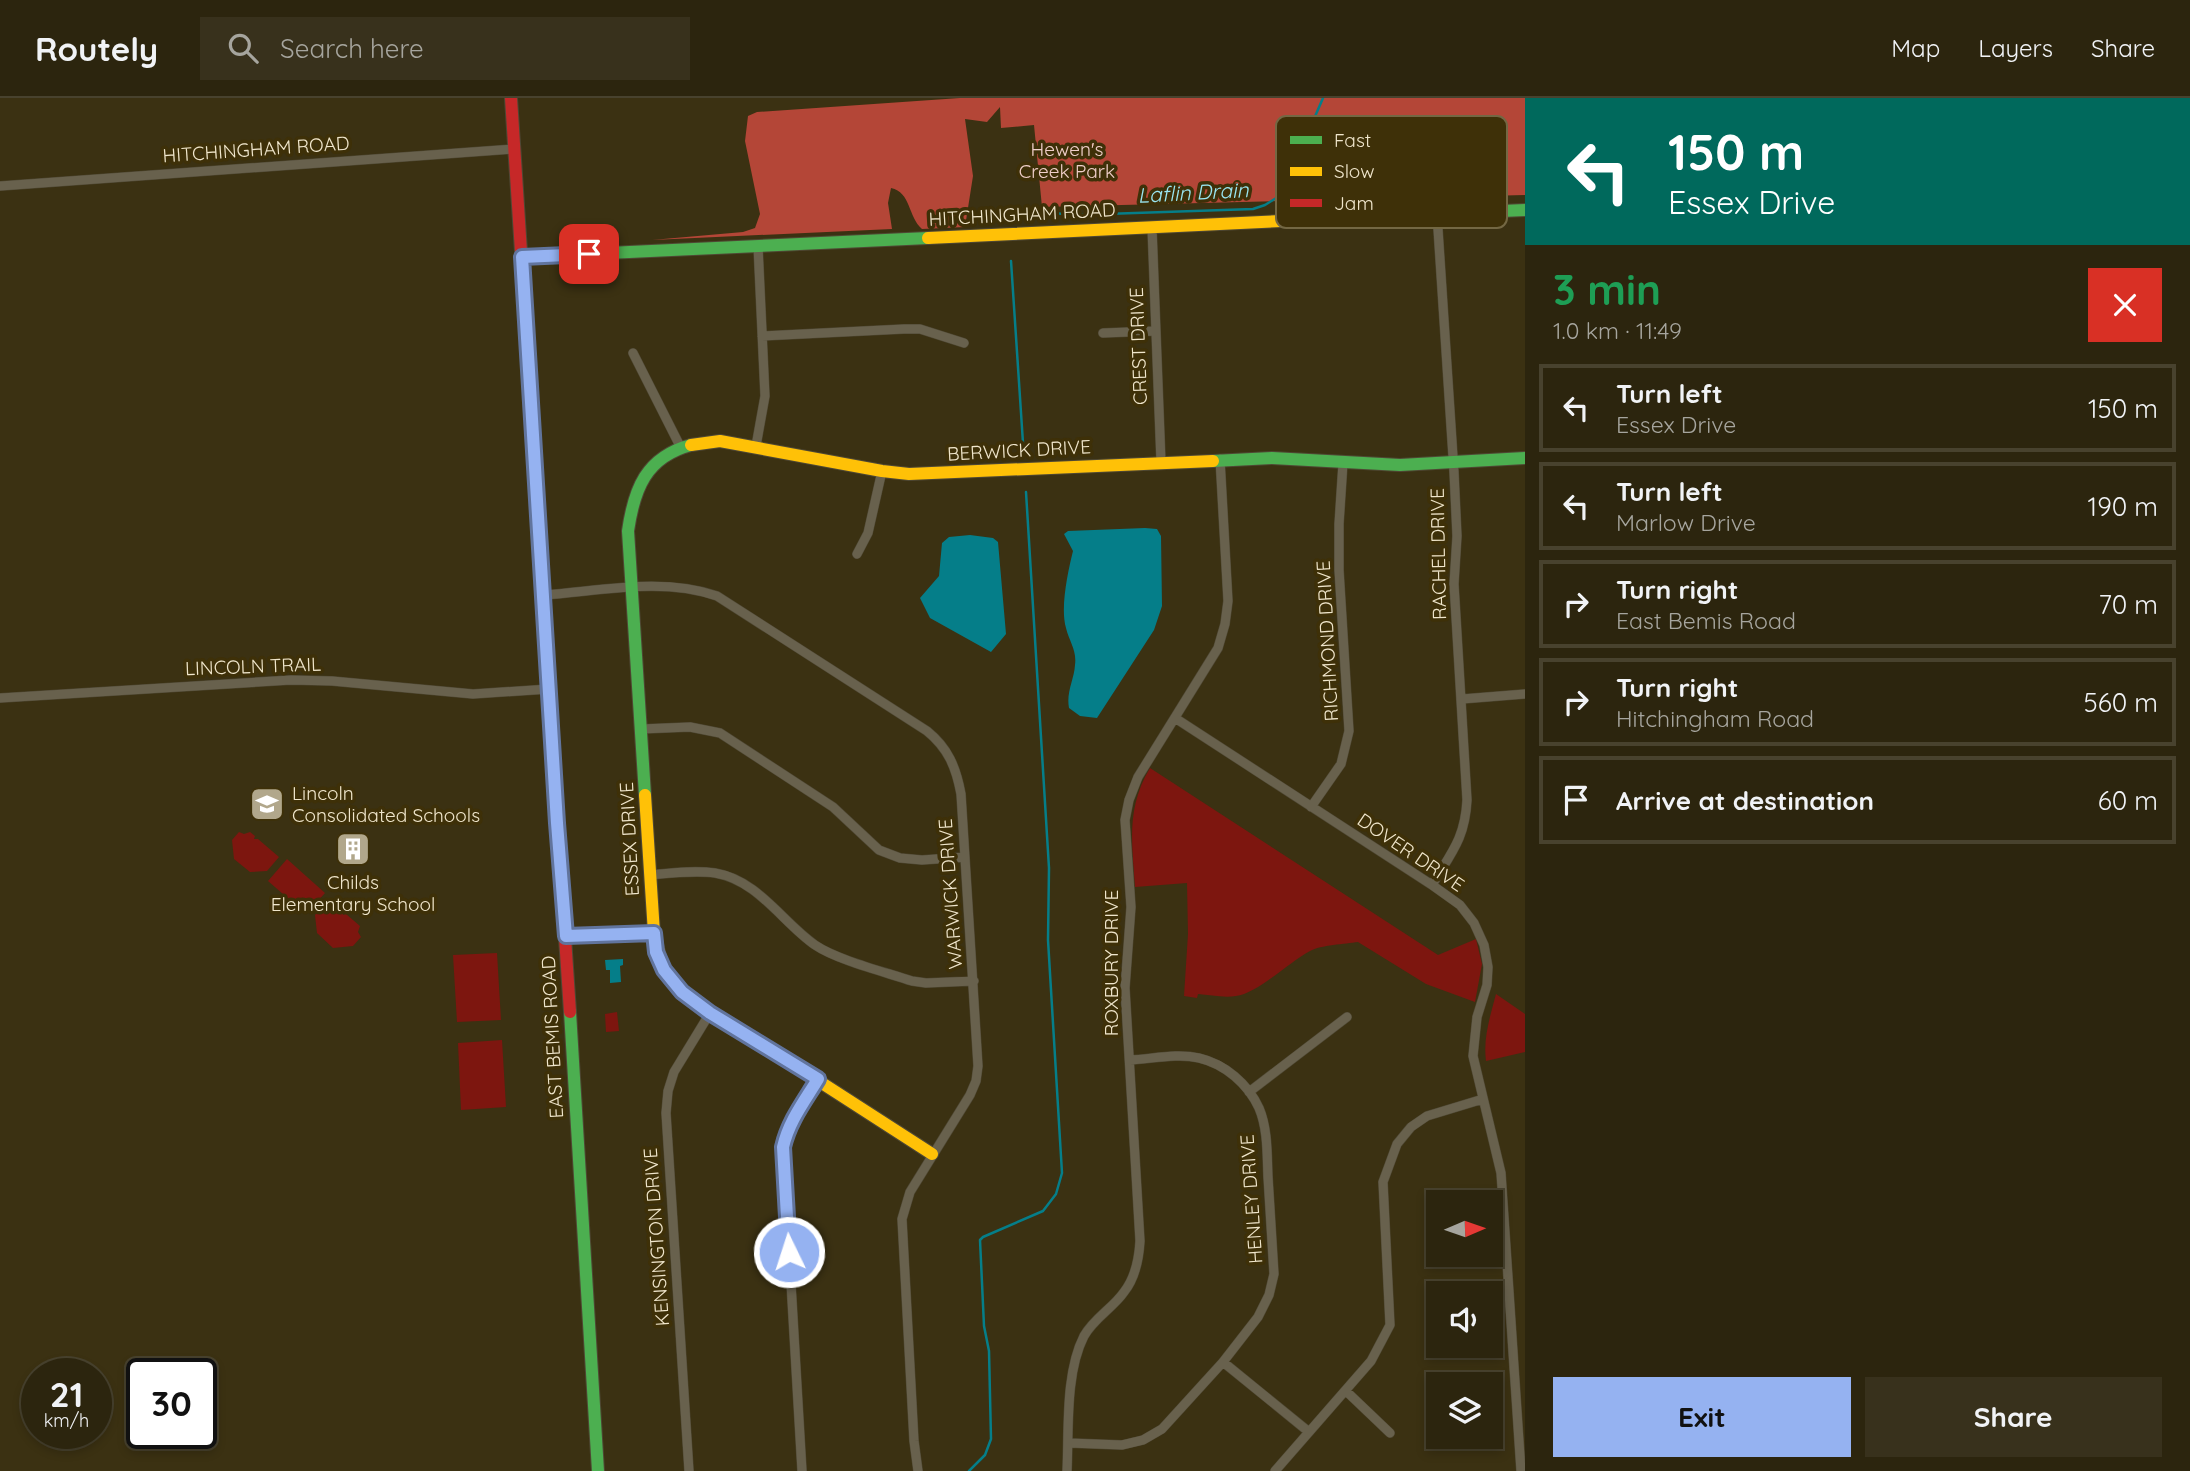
<!DOCTYPE html>
<html lang="en">
<head>
<meta charset="utf-8">
<style>
  body { margin:0; font-family:Quicksand,sans-serif; background:#38311c; color:#f1f3f6; height:100vh; display:flex; flex-direction:column; font-size:26px; white-space:nowrap }
  * { box-sizing:border-box; margin:0 }
  p { font-size:23px; color:#a6a59e }
  .icon { flex:none; width:38px; height:38px; fill:none; stroke:currentColor; stroke-width:2; stroke-linecap:round; stroke-linejoin:round }
  .map { position:relative; flex:1; overflow:hidden }
  .drawer { display:flex; flex-direction:column; background:#2c250e; width:665px }
  .drawer>* { flex:none }
  .guide { background:#00695c; color:#fff; overflow:hidden }
  .needle { width:46px; rotate:88deg }
  .controls { position:absolute; left:1426px; top:1092px; display:grid; gap:14px }
  .controls a { display:grid; place-items:center; width:77px; height:77px; border-radius:0px; background:#2c250e; box-shadow:0 4px 10px #0003,0 0 0 2px #48422e; font-size:35px }
  .speed { position:absolute; left:21px; top:1260px; display:flex; gap:14px; font-size:35px; font-weight:700; text-align:center }
  .speed>* { display:grid; place-content:center; width:91px; height:91px; border-radius:50%; background:#2c250e; box-shadow:0 4px 10px #0003,0 0 0 2px #48422e; line-height:1 }
  .speed small { font-size:18px; font-weight:400 }
  .speed .limit { border:4px solid #111; border-radius:10px; background:#fff; color:#111 }
  .pin { position:absolute; display:grid; place-items:center; width:60px; height:60px; color:#fff; margin:-30px; border-radius:14px; box-shadow:0 4px 10px #0006 }
  .me { position:absolute; width:77px; margin:-38px; rotate:356deg; stroke-linejoin:round; filter:drop-shadow(0 0 5px #0008) }
  .turn { display:flex; align-items:center; gap:24px; height:147px; padding:0 28px; font-size:32px }
  .turn .icon { width:91px; height:91px; stroke-width:2.5 }
  .turn b { display:block; font-size:49px; line-height:60px }
  .round { display:grid; place-items:center; flex:none; width:74px; height:74px; border-radius:0px; background:#38311c }
  .head { display:flex; align-items:center; justify-content:space-between; height:119px; padding:0 28px }
  h1 { font-size:42px; font-weight:700; line-height:52px; color:#1e9e55 }
  .action { display:flex; gap:14px; margin-top:auto; padding:14px 28px }
  .action a { flex:1; height:80px; border-radius:0px; background:#95b2f1; color:#111; font-size:28px; font-weight:700; line-height:80px; text-align:center }
  .action a+a { background:#38311c; color:#f1f3f6 }
  ul { padding:0; list-style:none }
  li { display:flex; align-items:center; gap:21px; height:88px; margin:0 14px 10px; padding:0 14px; border:4px solid #48422e; border-radius:0px }
  li div { flex:1 }
  li b { display:block; font-size:26px }
  li em { font-style:normal }
  header { display:flex; align-items:center; gap:42px; box-sizing:border-box; height:98px; padding:0 35px; background:#2c250e; border-bottom:2px solid #48422e }
  header strong { font-size:33px }
  nav { display:flex; gap:38px; margin-inline-start:auto; font-size:24px }
  .search { width:490px; height:63px; background:#38311c; display:flex; align-items:center; gap:18px; box-sizing:border-box; padding:0 24px; border-radius:0px; color:#a6a59e; font-size:26px }
  main { display:flex; flex:1; min-height:0 }
  .map>svg:first-child { display:block }
  .green { fill:#7d160f }
  .forest { fill:#b44637 }
  .water { fill:#057e89 }
  .lines { fill:none; stroke-linecap:round; stroke-linejoin:round }
  .stream { stroke:#057e89; stroke-width:2.5 }
  .street-casing { stroke:#4f4834; stroke-width:10 }
  .fast-casing { stroke:#4f4834; stroke-width:14 }
  .slow-casing { stroke:#4f4834; stroke-width:14 }
  .jam-casing { stroke:#4f4834; stroke-width:14 }
  .street { stroke:#68614d; stroke-width:9 }
  .fast { stroke:#4caf50; stroke-width:12 }
  .slow { stroke:#ffc107; stroke-width:12 }
  .jam { stroke:#c62828; stroke-width:12 }
  .route-casing { stroke:#61749d; stroke-width:18 }
  .route { stroke:#95b2f1; stroke-width:12 }
  .labels { text-anchor:middle; stroke-width:7; stroke-linejoin:round; paint-order:stroke }
  .street-label { font-size:19px; fill:#f0e6cc; stroke:#3e3008 }
  .park-label { font-size:19px; fill:#f0cfca; stroke:#3e3008 }
  .poi-label { font-size:19px; fill:#f0e6cc; stroke:#3e3008; text-anchor:start }
  .water-label { font-size:21px; font-style:italic; fill:#9ae7f3; stroke:#3e3008 }
  .key { fill:#3e3008; stroke:#736743; stroke-width:2 }
  .key-label { font-size:19px; fill:#f0e6cc }
</style>
</head>
<body>
<header>
<strong>Routely</strong>
<div class="search"><svg class="icon" aria-label="search" viewBox="0 0 24 24"><circle cx="10" cy="10" r="6"/><path d="M15 15l6 6"/></svg>Search here</div>
<nav><a>Map</a><a>Layers</a><a>Share</a></nav>
</header>
<main>
<div class="map">
<svg width="1525" height="1373" viewBox="0 0 1525 1373">
  <rect width="100%" height="100%" fill="#3b3112"/>
  <path class="green" d="M1150,670L1438,857L1476,841L1482,866L1475,904L1426,886L1358,844C1345,846 1321,847 1310,853C1289,864 1257,896 1236,898C1224,900 1210,897 1198,896L1197,900L1184,898L1188,836L1187,785L1135,789C1132,745 1126,710 1150,670Z
    M239,734L244,736L250,734L255,738L254,741H258L279,759L267,773L250,774L234,761L232,742Z
    M287,761L325,795L306,816L268,783Z
    M329,802L342,812L343,817L346,816L360,828L358,834L361,839L353,848L333,850L317,835L315,817Z
    M497,855L501,922L457,924L453,857Z
    M1496,896L1525,916V954L1486,963C1483,940 1490,919 1496,896Z
    M617,914L619,933L606,934L605,916Z
    M502,942L506,1009L461,1012L458,945Z"/>
  <path class="forest" d="M960,0H1525V97L1042,109L1034,27L1001,30L1000,9L987,24L965,21L973,78L965,129L922,131C908,119 911,94 891,90L888,105L892,131L652,142L743,134L755,130L760,116L745,43L748,18L757,14Z"/>
  <path class="water" d="M1145,430L1157,431L1161,438L1162,508L1154,532L1097,620L1080,618L1069,610C1066,594 1074,582 1075,567C1077,552 1069,543 1066,530C1060,510 1068,473 1073,453L1064,436L1068,433Z
    M970,437L993,440L998,444L1006,536L991,554L930,520L920,500L939,478L942,445L949,439Z
    M623,861V867L620,868L621,884L610,885V872H606L605,862Z"/>
  <g class="lines">
    <path class="stream" d="M1040,114L1076,117L1253,111L1265,107L1281,97L1323,0
      M1011,163L1023,345
      M969,1373L985,1357L991,1341L989,1253L984,1228L980,1142L983,1139L1043,1113L1056,1096L1062,1075L1048,842L1049,770L1026,394"/>
    <g class="street-casing">
      <path id="street" d="M0,88L514,51
        M1152,130L1161,364
        M1103,235L1155,233
        M762,238L904,231H920L964,245
        M633,255L680,348
        M756,348L765,298L758,148
        M857,456L868,435L882,373
        M543,497C601,493 662,479 717,498L927,633C948,650 956,669 961,696L978,968L976,983L970,997L910,1094L902,1121L914,1343L918,1373
        M0,600L291,582L332,583L473,596L549,591
        M1462,601L1525,596
        M1175,620L1432,787L1460,807L1474,825L1484,847L1488,869L1487,887L1477,919L1473,958L1501,1075L1521,1373
        M641,631L690,629L720,635L833,709L879,752L900,760L922,762L965,759
        M1311,709L1341,666L1349,633L1339,472V426L1343,365
        M650,777C671,775 695,772 715,775C758,782 782,824 815,847C837,862 885,874 912,883L926,885L974,883
        M1432,787C1451,755 1465,741 1467,702L1454,486L1457,438L1454,374L1437,116
        M566,838L654,835
        M1249,994L1347,919
        M1223,1264L1309,1334
        M1346,1293L1390,1335
        M1069,1345L1122,1347L1143,1342L1162,1331L1223,1264L1258,1219L1269,1197L1274,1176C1272,1144 1270,1112 1268,1079C1267,1057 1268,1031 1259,1010C1248,986 1225,966 1199,960C1177,955 1152,961 1130,962
        M689,1373L666,1015L668,993L674,974L710,915
        M802,1373L783,1049C789,1023 804,1004 818,981
        M1067,1373C1069,1332 1065,1275 1084,1238C1094,1220 1113,1210 1124,1194C1136,1179 1139,1160 1140,1143L1125,890L1131,809L1125,722L1129,702L1138,679L1218,550L1225,526L1228,503L1220,361
        M1275,1373L1371,1263L1390,1227L1383,1084L1397,1046L1411,1029L1427,1018L1483,1001"/>
    </g>
    <g class="fast-casing">
      <path id="fast" d="M1344,120L1525,112
        M522,159L928,140
        M530,292L555,691
        M1213,363L1272,360L1400,367L1525,360
        M645,697L628,433C634,391 646,359 691,347
        M570,914L598,1373"/>
    </g>
    <g class="slow-casing">
      <path id="slow" d="M928,140L1344,120
        M691,347L720,343L882,373L909,376L1213,363
        M645,697L654,835L662,866L674,886L690,901L713,918L797,969L932,1056"/>
    </g>
    <g class="jam-casing">
      <path id="jam" d="M511,0L530,292
        M555,691L570,914"/>
    </g>
    <use href="#street" class="street"/>
    <use href="#fast" class="fast"/>
    <use href="#slow" class="slow"/>
    <use href="#jam" class="jam"/>
  </g>
  <g class="lines">
    <g class="route-casing">
      <path id="route" d="M589,156L522,159L557,725L566,838L654,835L656,854L664,872L682,894L710,915L818,981C804,1004 789,1023 783,1049L789,1154"/>
    </g>
    <use href="#route" class="route"/>
  </g>
  <defs>
    <g id="school-square" transform="scale(1.75)"><rect x="-9" y="-9" width="18" height="18" rx="4" fill="#b1a78b" stroke="#3e3008"/><path d="M0-5L7-2L0 1L-7-2ZM-4 1L0 2.5L4 1V4Q0 6-4 4Z" fill="#fff"/></g>
    <g id="building-square" transform="scale(1.75)"><rect x="-9" y="-9" width="18" height="18" rx="4" fill="#b1a78b" stroke="#3e3008"/><path d="M-4-6H4V6H1V3H-1V6H-4ZM-2.5-4.3h1.7v1.8h-1.7ZM.8-4.3h1.7v1.8H.8ZM-2.5-1h1.7V.8h-1.7ZM.8-1h1.7V.8H.8Z" fill="#fff"/></g>
  </defs>
  <g fill-rule="evenodd">
    <use href="#school-square" x="267" y="706"/>
    <use href="#building-square" x="353" y="751"/>
  </g>
  <g class="labels">
    <g class="street-label">
      <text transform="translate(256 51) rotate(-4)" y="7">HITCHINGHAM ROAD</text>
      <text transform="translate(1022 116) rotate(-3)" y="7">HITCHINGHAM ROAD</text>
      <text transform="translate(1138 248) rotate(-92)" y="7">CREST DRIVE</text>
      <text transform="translate(1019 352) rotate(-3)" y="7">BERWICK DRIVE</text>
      <text transform="translate(1438 456) rotate(-91)" y="7">RACHEL DRIVE</text>
      <text transform="translate(1327 543) rotate(-93)" y="7">RICHMOND DRIVE</text>
      <text transform="translate(253 568) rotate(-2)" y="7">LINCOLN TRAIL</text>
      <text transform="translate(629 741) rotate(-93)" y="7">ESSEX DRIVE</text>
      <text transform="translate(1411 754) rotate(34)" y="7">DOVER DRIVE</text>
      <text transform="translate(950 796) rotate(-94)" y="7">WARWICK DRIVE</text>
      <text transform="translate(1111 865) rotate(-90)" y="7">ROXBURY DRIVE</text>
      <text transform="translate(552 939) rotate(-93)" y="7">EAST BEMIS ROAD</text>
      <text transform="translate(1251 1101) rotate(-94)" y="7">HENLEY DRIVE</text>
      <text transform="translate(656 1139) rotate(-94)" y="7">KENSINGTON DRIVE</text>
    </g>
    <g class="park-label">
      <text x="1067" y="58">Hewen's<tspan x="1067" dy="22">Creek Park</tspan></text>
    </g>
    <g class="poi-label">
      <text x="292" y="702">Lincoln<tspan x="292" dy="22">Consolidated Schools</tspan></text>
      <text x="353" y="791" text-anchor="middle">Childs<tspan x="353" dy="22">Elementary School</tspan></text>
    </g>
    <g class="water-label">
      <text transform="translate(1193 95) rotate(-3)" y="7">Laflin Drain</text>
    </g>
  </g>
  <rect x="1276" y="18" width="231" height="112" rx="10" class="key"/>
  <rect x="1290" y="38" width="32" height="8" fill="#4caf50"/>
  <rect x="1290" y="69" width="32" height="9" fill="#ffc107"/>
  <rect x="1290" y="101" width="32" height="8" fill="#c62828"/>
  <g class="key-label">
    <text x="1334" y="49">Fast</text>
    <text x="1334" y="80">Slow</text>
    <text x="1334" y="112">Jam</text>
  </g>
</svg>
<div class="controls">
<a><svg class="needle" viewBox="-14 -14 28 28"><path d="M0-13l5 13h-10z" fill="#e53935"/><path d="M0 13l5-13h-10z" fill="#a6a59e"/></svg></a>
<a><svg class="icon" aria-label="sound" viewBox="0 0 24 24"><path d="M4 9h4l5-4v14l-5-4H4zM17 9q2 3 0 6"/></svg></a>
<a><svg class="icon" aria-label="layers" viewBox="0 0 24 24"><path d="M12 4l9 5-9 5-9-5zM3 14l9 5 9-5"/></svg></a>
</div>
<div class="speed"><div>21<small>km/h</small></div><div class="limit">30</div></div>
<div class="pin" style="left:589px;top:156px;background:#d93025"><svg class="icon" aria-label="arrive" viewBox="0 0 24 24"><path d="M6 21V4h12l-3 4 3 4H6"/></svg></div>
<svg class="me" style="left:789px;top:1154px" viewBox="-20 -20 40 40"><circle r="17" fill="#95b2f1" stroke="#fff" stroke-width="3"/><path d="M0-11L8 9 0 5-8 9z" fill="#fff"/></svg>
</div>
<section class="drawer">
<div class="guide">
<div class="turn"><svg class="icon" aria-label="left" viewBox="0 0 24 24"><path d="M17 20v-9H6M10 6l-5 5 5 5"/></svg><div><b>150 m</b>Essex Drive</div></div>
</div>
<div class="head"><div><h1>3 min</h1><p>1.0 km · 11:49</p></div><a class="round" style="background:#d93025;color:#fff"><svg class="icon" aria-label="close" viewBox="0 0 24 24"><path d="M6 6l12 12M18 6L6 18"/></svg></a></div>
<ul>
<li><svg class="icon" aria-label="left" viewBox="0 0 24 24"><path d="M17 20v-9H6M10 6l-5 5 5 5"/></svg><div><b>Turn left</b><p>Essex Drive</p></div><em>150 m</em></li>
<li><svg class="icon" aria-label="left" viewBox="0 0 24 24"><path d="M17 20v-9H6M10 6l-5 5 5 5"/></svg><div><b>Turn left</b><p>Marlow Drive</p></div><em>190 m</em></li>
<li><svg class="icon" aria-label="right" viewBox="0 0 24 24"><path d="M7 20v-9h11M14 6l5 5-5 5"/></svg><div><b>Turn right</b><p>East Bemis Road</p></div><em>70 m</em></li>
<li><svg class="icon" aria-label="right" viewBox="0 0 24 24"><path d="M7 20v-9h11M14 6l5 5-5 5"/></svg><div><b>Turn right</b><p>Hitchingham Road</p></div><em>560 m</em></li>
<li><svg class="icon" aria-label="arrive" viewBox="0 0 24 24"><path d="M6 21V4h12l-3 4 3 4H6"/></svg><div><b>Arrive at destination</b></div><em>60 m</em></li>
</ul>
<div class="action"><a>Exit</a><a>Share</a></div>
</section>
</main>
</body>
</html>
